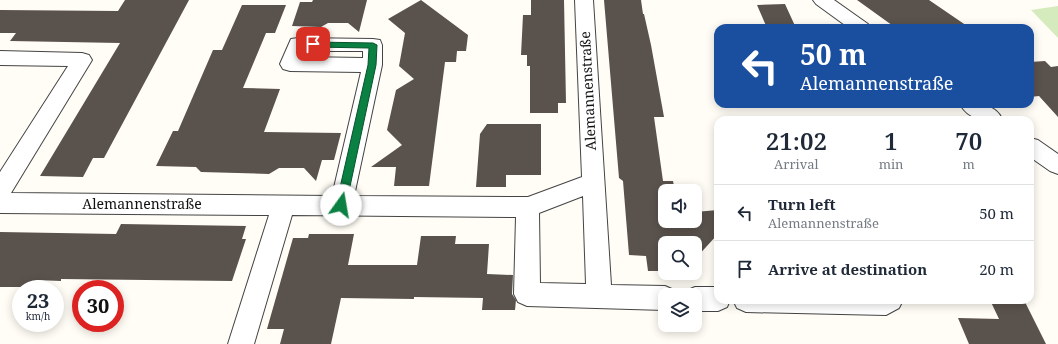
<!DOCTYPE html>
<html lang="en">
<head>
<meta charset="utf-8">
<style>
  body { margin:0; font-family:"Noto Serif",serif; background:#f6f6f7; color:#1f2937; height:100vh; display:flex; flex-direction:column; font-size:15px; white-space:nowrap }
  * { box-sizing:border-box; margin:0 }
  p { font-size:13px; color:#747a83 }
  .icon { flex:none; width:22px; height:22px; fill:none; stroke:currentColor; stroke-width:2; stroke-linecap:round; stroke-linejoin:round }
  .map { position:relative; flex:1; overflow:hidden }
  .panel { position:absolute; left:714px; top:116px; width:320px; height:188px; display:flex; flex-direction:column; background:#fff; border-radius:12px; box-shadow:0 2px 10px #0003 }
  .panel>* { flex:none }
  .hud { position:absolute; left:714px; top:24px; width:320px; height:84px; border-radius:12px; box-shadow:0 2px 10px #0003; background:#1a4fa0; color:#fff; overflow:hidden }
  .buttons { position:absolute; left:658px; top:184px; display:grid; gap:8px }
  .buttons a { display:grid; place-items:center; width:44px; height:44px; border-radius:8px; background:#fff; box-shadow:0 2px 10px #0003; font-size:20px }
  .speed { position:absolute; left:12px; top:280px; display:flex; gap:8px; font-size:20px; font-weight:700; text-align:center }
  .speed>* { display:grid; place-content:center; width:52px; height:52px; border-radius:50%; background:#fff; box-shadow:0 2px 10px #0003; line-height:1 }
  .speed small { font-size:10px; font-weight:400 }
  .speed .limit { border:6px solid #d22; background:#fff; color:#111 }
  .pin { position:absolute; display:grid; place-items:center; width:34px; height:34px; color:#fff; margin:-17px; border-radius:8px; box-shadow:0 2px 6px #0006 }
  .me { position:absolute; width:44px; margin:-22px; rotate:13deg; stroke-linejoin:round; filter:drop-shadow(0 0 3px #0008) }
  .turn { display:flex; align-items:center; gap:14px; height:84px; padding:0 20px; font-size:18px }
  .turn .icon { width:52px; height:52px; stroke-width:2.5 }
  .turn b { display:block; font-size:28px; line-height:34px }
  .eta { display:flex; justify-content:space-evenly; align-items:center; height:68px; text-align:center }
  .eta b { font-size:24px; font-weight:600; line-height:28px }
  ul { padding:0; list-style:none }
  li { display:flex; align-items:center; gap:12px; height:56px; padding:0 20px; border-top:1px solid #e0e1e3 }
  li div { flex:1 }
  li b { display:block; font-size:15px }
  li em { font-style:normal }
  .map>svg:first-child { display:block }
  .green { fill:#d5ebbd }
  .building { fill:#5a524d }
  .lines { fill:none; stroke-linecap:round; stroke-linejoin:round }
  .street-casing { stroke:#444; stroke-width:2 }
  .street { fill:#fff; fill-rule:evenodd }
  .route { fill:#0b8043; stroke:#07532c }
  .labels { text-anchor:middle; stroke-width:4; stroke-linejoin:round; paint-order:stroke }
  .street-label { font-size:14px; fill:#111; stroke:#fff }
</style>
</head>
<body>
<div class="map">
<svg width="1058" height="344" viewBox="0 0 1058 344">
  <rect width="100%" height="100%" fill="#fffdf5"/>
  <path class="green" d="M1058,6V38L1031,10Z"/>
  <path class="building" d="M125,0H189L104,158H93L83,177L40,176L120,43L10,41L16,33H0V10L118,11Z
    M313,0H367L359,32L348,23H328L321,27L292,26L300,2H312Z
    M421,0L468,35L466,51H457L456,62H445L429,186H394L396,167H371L402,145L387,130L396,90L414,79L399,66L405,33L388,19Z
    M531,0H564L566,103H558V113H530V66H527V55H521L523,15H531Z
    M604,0H641L643,14H644L651,45L664,117H654L663,181H673L675,191H665V221H695V212L718,210V234L695,259V243H665V271H648L646,256L629,255L623,181L619,178Z
    M857,0H929L970,28H896Z
    M785,4L796,28H767L757,5Z
    M242,5H286L275,33H266L243,88L280,89L264,132L341,133L334,160H322L316,181L304,168H279L269,174L201,172L196,167L156,166L173,131H178L213,50H222Z
    M1045,61L1051,67L1058,66V117L1039,96L1030,97V62Z
    M487,124H541V175H506V187H476L480,134Z
    M121,224L246,226L242,239H246L232,281L61,279V281L36,280L32,287H0V232L116,234Z
    M309,234H354L348,265H417L421,236H456L455,244H489L487,274L513,275L512,294L516,300L515,310H482L483,298L414,297V299L341,298L331,344H280L284,329H267L293,238H308Z
    M990,300H1024L1046,344H969L958,318L999,319Z"/>
  <g class="lines">
    <g class="street-casing">
      <path id="street" d="M575,0H593L611,285L665,286L674,290L676,295H665V310L527,306L518,302L514,294L516,217L292,215L254,344H228L269,215L0,213V172L68,66L0,65V51L82,53L89,55L92,60L11,193L332,196L361,72L290,71L283,69L280,64L291,39L298,38L373,39L380,40L382,45V65L354,196L528,197L582,177ZM305,51H363V58L302,57ZM583,196L586,284L540,283L539,213Z
        M813,0H834L868,24L871,28H849L816,4Z
        M960,104C977,104 994,102 1003,120C986,120 970,122 960,104Z
        M1030,138L1038,140L1058,154V174L1050,171L1030,157Z
        M695,287H718V300H730L727,307L718,311H695V295H684L686,291Z
        M733,300H903L899,308L886,315L746,312L737,308Z"/>
    </g>
    <use href="#street" class="street"/>
  </g>
  <path class="route" d="M313,42L373,43L377,45L376,65L346,205L344,208H338L336,205L368,65L369,48L313,47L309,44Z"/>
  <g class="labels">
    <g class="street-label">
      <text transform="translate(588 91) rotate(-93)" y="5">Alemannenstraße</text>
      <text x="142" y="209">Alemannenstraße</text>
    </g>
  </g>
</svg>
<div class="buttons">
<a><svg class="icon" aria-label="sound" viewBox="0 0 24 24"><path d="M4 9h4l5-4v14l-5-4H4zM17 9q2 3 0 6"/></svg></a>
<a><svg class="icon" aria-label="search" viewBox="0 0 24 24"><circle cx="10" cy="10" r="6"/><path d="M15 15l6 6"/></svg></a>
<a><svg class="icon" aria-label="layers" viewBox="0 0 24 24"><path d="M12 4l9 5-9 5-9-5zM3 14l9 5 9-5"/></svg></a>
</div>
<div class="speed"><div>23<small>km/h</small></div><div class="limit">30</div></div>
<div class="pin" style="left:313px;top:44px;background:#d93025"><svg class="icon" aria-label="arrive" viewBox="0 0 24 24"><path d="M6 21V4h12l-3 4 3 4H6"/></svg></div>
<svg class="me" style="left:341px;top:205px" viewBox="-20 -20 40 40"><circle r="19" fill="#fff"/><path d="M0-13L10 11 0 6-10 11z" fill="#0b8043"/></svg>
<div class="hud">
<div class="turn"><svg class="icon" aria-label="left" viewBox="0 0 24 24"><path d="M17 20v-9H6M10 6l-5 5 5 5"/></svg><div><b>50 m</b>Alemannenstraße</div></div>
</div>
<section class="panel">
<div class="eta">
<div><b>21:02</b><p>Arrival</p></div>
<div><b>1</b><p>min</p></div>
<div><b>70</b><p>m</p></div>
</div>
<ul>
<li><svg class="icon" aria-label="left" viewBox="0 0 24 24"><path d="M17 20v-9H6M10 6l-5 5 5 5"/></svg><div><b>Turn left</b><p>Alemannenstraße</p></div><em>50 m</em></li>
<li><svg class="icon" aria-label="arrive" viewBox="0 0 24 24"><path d="M6 21V4h12l-3 4 3 4H6"/></svg><div><b>Arrive at destination</b></div><em>20 m</em></li>
</ul>
</section>
</div>
</body>
</html>
